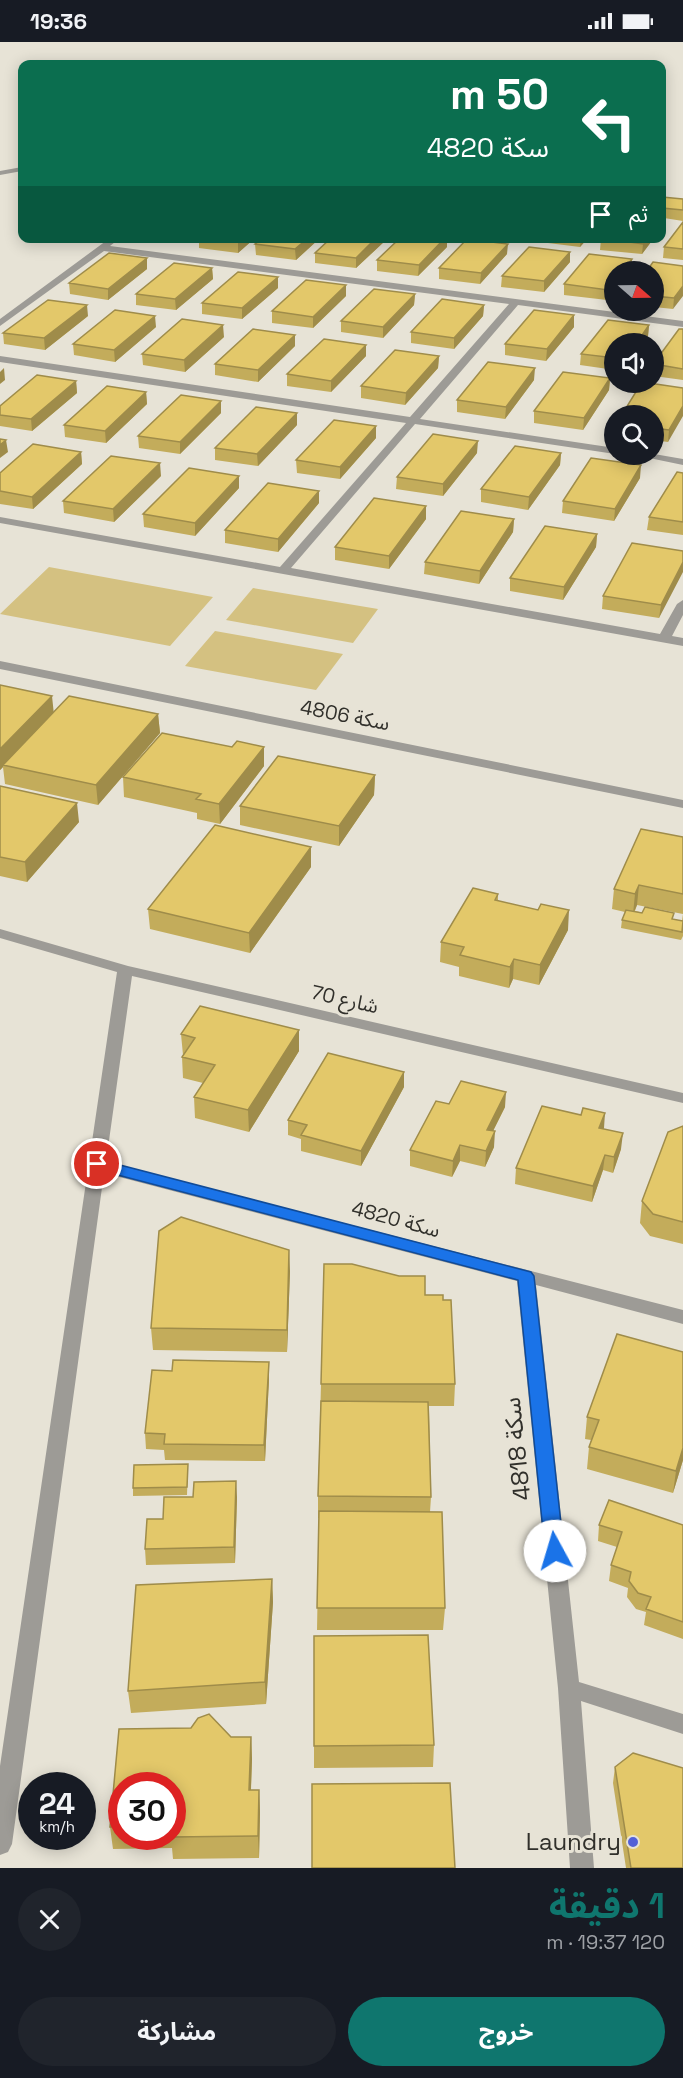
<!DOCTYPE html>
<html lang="ar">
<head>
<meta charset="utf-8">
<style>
  body { margin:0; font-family:"Space Grotesk","Noto Sans Arabic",sans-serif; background:#20242c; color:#f1f3f6; direction:rtl; height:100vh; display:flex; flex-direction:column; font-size:22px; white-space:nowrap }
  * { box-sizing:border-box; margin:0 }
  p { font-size:20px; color:#9ea1a6 }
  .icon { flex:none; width:33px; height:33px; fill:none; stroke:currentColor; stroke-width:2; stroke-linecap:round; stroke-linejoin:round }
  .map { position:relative; height:1826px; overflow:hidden; direction:ltr }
  .panel { display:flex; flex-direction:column; background:#171b24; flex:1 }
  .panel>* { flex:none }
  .top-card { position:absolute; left:18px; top:18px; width:648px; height:183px; border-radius:12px; box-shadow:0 3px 15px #0003; direction:rtl; background:#0b6e4f; color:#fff; overflow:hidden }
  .needle { width:39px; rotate:110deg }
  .tools { position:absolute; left:604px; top:219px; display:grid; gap:12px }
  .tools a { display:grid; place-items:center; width:60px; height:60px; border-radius:50%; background:#171b24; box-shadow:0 3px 15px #0003; font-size:30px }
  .speed { position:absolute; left:18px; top:1730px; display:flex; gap:12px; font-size:30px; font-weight:700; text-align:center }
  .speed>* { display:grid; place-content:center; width:78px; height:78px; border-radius:50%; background:#171b24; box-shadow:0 3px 15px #0003; line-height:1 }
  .speed small { font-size:15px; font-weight:400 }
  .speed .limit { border:9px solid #d22; background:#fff; color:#111 }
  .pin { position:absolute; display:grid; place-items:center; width:51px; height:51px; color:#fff; margin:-26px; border:3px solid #fff; border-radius:50%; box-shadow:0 2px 6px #0007 }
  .me { position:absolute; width:66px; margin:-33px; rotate:354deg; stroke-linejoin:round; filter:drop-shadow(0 0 4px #0008) }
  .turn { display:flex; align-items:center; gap:21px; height:126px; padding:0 18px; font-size:27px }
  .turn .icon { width:78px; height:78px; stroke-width:2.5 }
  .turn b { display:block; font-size:42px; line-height:51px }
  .then { display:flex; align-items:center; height:57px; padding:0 18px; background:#0003; gap:12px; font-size:22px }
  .round { display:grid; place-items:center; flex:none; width:63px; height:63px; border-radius:32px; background:#20242c }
  .summary { display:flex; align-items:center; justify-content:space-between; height:102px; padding:0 18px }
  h1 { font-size:36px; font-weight:700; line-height:45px; color:#0f766e }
  .action { display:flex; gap:12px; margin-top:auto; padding:12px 18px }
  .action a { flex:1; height:69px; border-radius:36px; background:#0f766e; color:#fff; font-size:24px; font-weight:700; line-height:69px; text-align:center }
  .action a+a { background:#20242c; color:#f1f3f6 }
  .status { display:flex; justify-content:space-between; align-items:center; height:42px; padding:0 30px; background:#171b24; direction:ltr }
  .status svg { height:16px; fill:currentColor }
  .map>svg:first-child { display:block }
  .green { fill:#d4c181 }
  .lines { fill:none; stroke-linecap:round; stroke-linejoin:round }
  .minor { fill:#9d9b96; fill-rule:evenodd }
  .wall { fill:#c3ac5b; fill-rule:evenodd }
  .shaded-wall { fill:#9f8c4a }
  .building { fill:#e3c86a; stroke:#9f8c4a; stroke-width:1.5 }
  .route { fill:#1a73e8; stroke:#114b97; stroke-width:1.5 }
  .poi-dot { fill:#5360d7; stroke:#e7e3d6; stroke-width:2 }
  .labels { text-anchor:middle; stroke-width:6; stroke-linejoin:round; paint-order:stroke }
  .street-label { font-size:20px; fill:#31302b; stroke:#e7e3d6 }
  .near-street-label { font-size:24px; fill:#31302b; stroke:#e7e3d6 }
  .near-poi-label { font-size:24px; fill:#31302b; stroke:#e7e3d6; text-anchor:end }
</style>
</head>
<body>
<div class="status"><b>19:36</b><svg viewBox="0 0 49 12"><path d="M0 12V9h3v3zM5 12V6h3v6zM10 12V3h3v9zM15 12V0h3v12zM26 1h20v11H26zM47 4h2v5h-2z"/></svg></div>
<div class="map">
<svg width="683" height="1826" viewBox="0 0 683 1826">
  <rect width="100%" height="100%" fill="#e7e3d6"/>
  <path class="green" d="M49,525L213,555L170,604L0,572Z
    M253,546L378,567L353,601L226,578Z
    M215,589L343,612L316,648L185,624Z"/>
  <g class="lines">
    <path class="minor" d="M22,125V129L0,133V129Z
      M110,196H120L110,204L683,279V285L518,263L420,377L615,406V412L415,382L291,526L660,592L677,562L683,558V573L672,594L683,596V604L0,481V475L280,525L406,381L0,320V314L410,375L509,262L104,209L0,284V277Z
      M630,412H654L683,417V423Z
      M0,619L683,758V766L0,627Z
      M0,887L128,924L683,1051V1061L132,934L106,1120L683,1268V1282L536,1243L579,1640L683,1672V1692L581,1659L594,1826H570L558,1646L517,1239L104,1131L12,1802L8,1810L0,1813V1724L117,930L0,896Z"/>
  </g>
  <path class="wall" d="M662,155L683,157V179L664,176L663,185L662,187Z
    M683,180V218L663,216L664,205Z
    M199,196H255L238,211L199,206Z
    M320,196L296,218L256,213L255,202Z
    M331,196H386V198L356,226L315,221V211Z
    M540,196H588L580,205L540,200Z
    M654,196L642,212L600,208L601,197Z
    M447,205L418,234L377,229V218Z
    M570,210V220L544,250L501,245L502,234Z
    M507,212L480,242L439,237V226Z
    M589,212L632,217L631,228L629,230H615V248L607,258L564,253V242Z
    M147,216V227L108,258L70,252L69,241Z
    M683,224L673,267L654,265V230Z
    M212,226L213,237L176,268L136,263V252Z
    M278,246L242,277L202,272V261Z
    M415,252L414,263L383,296L341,290V279Z
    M346,254L313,286L272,281V269Z
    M484,263L483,274L454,307L411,301V290Z
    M574,273V285L546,319L505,313V302Z
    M88,274L45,308L4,302L3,291Z
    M608,278L649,283L648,294L643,302H615V328L580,323L581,312Z
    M156,285L115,320L74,313L73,302Z
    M683,287V338L654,334V321Z
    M224,295L185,330L143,323L142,312Z
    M366,303V314L331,350L287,344V332Z
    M295,304L258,340L215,333V322Z
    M439,314L438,326L405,363L361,356V344Z
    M610,336L609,348L583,388L534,381V369Z
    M534,338L505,377L457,370V358Z
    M76,339L77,351L32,389L0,384V364Z
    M683,346L668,400L654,398V374Z
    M146,350L147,362L106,401L65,395L64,383Z
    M221,359V371L180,412L139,406L138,394Z
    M297,383L258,424L215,418V406Z
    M376,384V396L340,437L297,431L296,418Z
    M81,410L82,422L33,467L0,462V431Z
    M477,411L443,454L396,447L397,435Z
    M561,411L560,423L528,468L481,460V447Z
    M683,431V493L647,488L649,475Z
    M161,434L114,480L64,471L63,459Z
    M239,434V446L195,494L144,485L143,472Z
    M640,436L614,479L562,471L563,459Z
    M319,461L278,510L225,501V488Z
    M426,464V477L389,527L335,518V505Z
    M514,477L513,490L479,542L424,532L425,520Z
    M597,492L596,505L563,558L510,549V536Z
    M683,509L659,576L602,567L603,554Z
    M0,643L53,670L158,672L160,691L98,763L5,742L3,725L0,728Z
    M232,705H264V724L220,782L197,777V771L124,755L123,735Z
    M375,733L374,753L339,804L240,783V764Z
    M0,744L79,780L27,840L0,834Z
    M683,795V894L681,898L621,886L622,878L625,870L612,867L614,847ZM637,863L683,872L682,879L635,869Z
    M311,825L250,911L150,887L148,867Z
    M498,852V859L568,888L539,943L513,937L509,946L459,934V925L440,920L441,900Z
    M299,988V1009L249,1090L195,1076L194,1055L203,1041L183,1036L182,1015L183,1013L181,992Z
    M404,1030V1045L361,1124L301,1109V1097L288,1093V1078Z
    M449,1062L505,1065L493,1089L494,1105L485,1125L460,1119L452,1135L410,1124V1108Z
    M683,1084V1202L650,1194L640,1181L642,1159Z
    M604,1087L621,1107L613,1131L603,1128L592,1160L515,1142L516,1126Z
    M290,1229L287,1310L153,1308L151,1286Z
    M425,1253L455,1342L454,1364H429L431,1455L430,1470L445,1566L443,1588H317L319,1476H318V1454L321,1342Z
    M683,1310V1418L673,1451L587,1427L589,1405L591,1398L585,1397L587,1375Z
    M269,1320V1336L265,1419L165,1418L164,1408L146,1407L145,1391L172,1329Z
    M188,1422L187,1453L133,1454V1446Z
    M237,1455L235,1521L146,1523L145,1507Z
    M599,1483H683V1597L644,1583L646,1570L636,1567L627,1555L628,1546L609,1539L611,1523L617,1505L598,1499Z
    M272,1537L273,1560L266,1662L131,1671L128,1649Z
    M314,1594L434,1703L433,1725L314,1726Z
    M209,1672L231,1695H251L252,1717L251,1748H259L260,1770L259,1816L173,1817L172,1806L113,1807L110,1785L119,1687L191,1686L198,1676ZM122,1743H172V1794H122Z
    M615,1725L683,1826H626L613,1741Z"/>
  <path class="shaded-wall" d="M664,174L663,185L662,187V178Z
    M242,196H255L238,211V200Z
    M308,196H320L296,218L295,207Z
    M376,196H386V198L356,226V216Z
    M445,196H447V205L418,234L419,223Z
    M581,196H588L580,205Z
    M647,196H654L642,212L643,202Z
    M508,202L507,212L480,242L481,231Z
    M570,210V220L544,250V239Z
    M147,216V227L108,258V247Z
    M632,217L631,228L629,230H622Z
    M212,226L213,237L176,268L175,257Z
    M278,235V246L242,277V266Z
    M615,238V248L607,258L608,248Z
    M346,243V254L313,286V275Z
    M683,244V254L673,267L674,256Z
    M415,252L414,263L383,296V285Z
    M87,263L88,274L45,308L44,296Z
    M484,263L483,274L454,307V296Z
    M574,273V285L546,319L547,307Z
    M155,274L156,285L115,320L114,308Z
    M223,283L224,295L185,330L184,318Z
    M649,283L648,294L643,302H636Z
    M295,293V304L258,340V328Z
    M366,303V314L331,350V339Z
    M439,314L438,326L405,363L406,351Z
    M4,326L5,338L0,342V330Z
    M535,326L534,338L505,377L506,365Z
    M610,336L609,348L583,388L584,376Z
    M76,339L77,351L32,389L31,377Z
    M146,350L147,362L106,401L105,389Z
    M221,359V371L180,412V400Z
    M683,364V374L668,400L669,388Z
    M297,371V383L258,424L257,412Z
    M376,384V396L340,437V425Z
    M6,398L8,410L0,416V403Z
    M478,399L477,411L443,454V442Z
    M81,410L82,422L33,467L32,455Z
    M561,411L560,423L528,468L529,455Z
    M160,421L161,434L114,480L113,467Z
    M641,423L640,436L614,479L615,467Z
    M239,434V446L195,494V481Z
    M319,449V461L278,510V497Z
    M426,464V477L389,527V514Z
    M514,477L513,490L479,542L480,529Z
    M597,492L596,505L563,558L564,545Z
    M683,520V530L659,576L661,563Z
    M52,654L54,673L3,723V725L0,728V707Z
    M158,672L160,691L98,763L96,743Z
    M264,705V724L220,782L219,762Z
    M375,733L374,753L339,804V784Z
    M77,761L79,780L27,840L25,820Z
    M311,805V825L250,911L249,891Z
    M639,843L637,863L633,872L635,852Z
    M569,868L568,888L539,943L540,923Z
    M514,917L513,937L509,946L510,925Z
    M299,988V1009L249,1090L248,1068Z
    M404,1030V1045L361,1124V1109Z
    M506,1050L505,1065L486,1103L487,1088Z
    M605,1071L604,1086L598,1101L599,1086Z
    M495,1089L494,1105L485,1125L486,1109Z
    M623,1091L621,1107L613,1131L614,1115Z
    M460,1103V1119L452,1135L453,1119Z
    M605,1113L603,1128L592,1160L593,1144Z
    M289,1208L290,1229L287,1310V1288Z
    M269,1320V1336L265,1419L264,1403Z
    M683,1406V1418L673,1451L676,1429Z
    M236,1439L237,1455L235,1521L234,1505Z
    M272,1537L273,1560L266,1662L265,1640Z
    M251,1695L252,1717L250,1770L249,1748Z
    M259,1748L260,1770L259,1816L258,1794Z"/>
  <path class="building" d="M662,155L683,157V168L662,166Z
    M683,180V207L664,205Z
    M208,196H242L238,200Z
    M262,196H308L295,207L255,202Z
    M331,196H376L356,216L315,211Z
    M400,196H445L419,223L377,218Z
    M601,196H647L643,202Z
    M467,197L508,202L481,231L439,226Z
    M529,205L570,210L544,239L502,234Z
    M109,211L147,216L108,247L69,241Z
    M589,212L632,217L622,230H615V238L608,248L564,242Z
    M653,220L683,224V244L674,256L654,254V230H646Z
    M174,221L212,226L175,257L136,252Z
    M238,230L278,235L242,266L202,261Z
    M306,238L346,243L313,275L272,269Z
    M374,247L415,252L383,285L341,279Z
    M442,257L484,263L454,296L411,290Z
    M48,258L87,263L44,296L3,291Z
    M115,268L155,274L114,308L73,302Z
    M534,268L574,273L547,307L505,302Z
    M182,277L223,283L184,318L142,312Z
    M608,278L649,283L636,302H615V316L581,312Z
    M253,287L295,293L258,328L215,322Z
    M679,287H683V327L654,322V321Z
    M324,297L366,303L331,339L287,332Z
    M395,308L439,314L406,351L361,344Z
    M488,320L535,326L506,365L457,358Z
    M563,330L610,336L584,376L534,369Z
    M37,333L76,339L31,377L0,373V364Z
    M642,340L683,346V364L669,388L654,386V374H621Z
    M107,344L146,350L105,389L64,383Z
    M181,353L221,359L180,400L138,394Z
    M256,365L297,371L257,412L215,406Z
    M334,378L376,384L340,425L296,418Z
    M433,392L478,399L443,442L397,435Z
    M0,397L6,398L0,403Z
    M33,402L81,410L32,455L0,449V431Z
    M515,404L561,411L529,455L481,447Z
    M111,414L160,421L113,467L63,459Z
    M591,416L641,423L615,467L563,459Z
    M189,426L239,434L195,481L143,472Z
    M677,430L683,431V480L649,475Z
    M268,441L319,449L278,497L225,488Z
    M374,456L426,464L389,514L335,505Z
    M461,469L514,477L480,529L425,520Z
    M545,484L597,492L564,545L510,536Z
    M632,501L683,509V520L661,563L603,554Z
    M0,643L52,654L0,707Z
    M69,654L158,672L96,743L3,723Z
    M162,691L232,705L237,699L264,705L219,762L196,757L201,752L123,735Z
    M278,714L375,733L339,784L240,764Z
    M0,744L77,761L25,820L0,815Z
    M215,783L311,805L249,891L148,867Z
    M641,787L683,795V852L639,843L635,852L614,847Z
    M473,846L498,852L495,858L538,868L541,862L569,868L540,923L514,917L510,925L460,913L464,905L441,900Z
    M645,865L674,871L672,877L683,879L682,890L622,878L626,868L642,871Z
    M200,964L299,988L248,1068L194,1055L215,1023L182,1015L195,996L181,992Z
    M328,1011L404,1030L361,1109L301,1093L307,1083L288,1078Z
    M461,1039L506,1050L487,1088L495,1089L486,1109L460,1103L453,1119L410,1108L436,1059L449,1062Z
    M542,1064L581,1073L583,1066L605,1071L599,1086L623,1091L614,1115L605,1113L593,1144L516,1126Z
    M683,1084V1180L653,1172L642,1159L668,1090Z
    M181,1175L289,1208L287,1288L151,1286L159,1189Z
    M324,1222H352L399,1234H425V1253H443V1258H451L455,1342H321Z
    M617,1292L683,1310V1406L676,1429L589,1405L599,1378L587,1375Z
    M173,1318L269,1320L264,1403L164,1402L165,1392L145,1391L152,1328L172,1329Z
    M321,1359L428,1360L431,1455L318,1454Z
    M188,1422L187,1445L133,1446L134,1423Z
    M236,1439L234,1505L145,1507L147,1477H163L164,1455H193L194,1440Z
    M609,1458L683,1483V1580L646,1567L651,1555L638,1551L629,1539L631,1530L611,1523L622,1490L599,1483Z
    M319,1469L442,1470L445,1566H317Z
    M272,1537L265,1640L128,1649L136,1543Z
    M428,1593L434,1703L314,1704V1594Z
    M209,1672L231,1695H251L249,1748H259L258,1794L171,1795V1794H172V1743H122V1785H110L119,1687L191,1686L198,1676Z
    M633,1711L683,1726V1826H631L615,1725Z
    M450,1741L455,1826H312V1742Z"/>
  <path class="route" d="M97,1117L531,1230L534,1234L564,1509L561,1514L555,1516L548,1514L545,1509L518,1238L91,1126L89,1122Z"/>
  <circle class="poi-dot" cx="633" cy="1800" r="6"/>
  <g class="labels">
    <g class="street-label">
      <text transform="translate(345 673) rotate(11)" y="7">سكة 4806</text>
      <text transform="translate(345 957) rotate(13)" y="7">شارع 70</text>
      <text transform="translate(396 1177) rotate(15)" y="7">سكة 4820</text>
    </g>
    <g class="near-street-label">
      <text transform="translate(517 1407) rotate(-96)" y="8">سكة 4818</text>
    </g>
    <g class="near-poi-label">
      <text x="621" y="1808">Laundry</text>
    </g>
  </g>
</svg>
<div class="tools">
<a><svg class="needle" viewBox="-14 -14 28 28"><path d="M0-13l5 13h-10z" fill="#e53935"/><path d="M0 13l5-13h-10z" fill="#9ea1a6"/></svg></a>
<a><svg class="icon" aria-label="sound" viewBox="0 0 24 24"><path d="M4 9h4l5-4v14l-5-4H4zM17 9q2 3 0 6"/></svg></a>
<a><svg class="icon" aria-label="search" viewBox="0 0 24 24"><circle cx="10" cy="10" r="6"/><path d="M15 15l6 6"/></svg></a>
</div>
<div class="speed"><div>24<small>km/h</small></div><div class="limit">30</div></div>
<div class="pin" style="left:97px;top:1122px;background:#d93025"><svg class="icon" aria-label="arrive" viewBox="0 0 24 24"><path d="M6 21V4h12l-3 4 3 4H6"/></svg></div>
<svg class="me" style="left:555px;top:1509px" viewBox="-20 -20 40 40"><circle r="19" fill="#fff"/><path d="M0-13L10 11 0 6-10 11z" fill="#1a73e8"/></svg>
<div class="top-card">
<div class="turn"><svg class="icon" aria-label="left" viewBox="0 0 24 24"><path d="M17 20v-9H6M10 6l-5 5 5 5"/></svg><div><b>50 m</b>سكة 4820</div></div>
<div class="then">ثم<svg class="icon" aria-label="arrive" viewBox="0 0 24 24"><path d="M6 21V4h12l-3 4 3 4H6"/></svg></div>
</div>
</div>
<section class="panel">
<div class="summary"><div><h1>1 دقيقة</h1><p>120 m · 19:37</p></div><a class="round"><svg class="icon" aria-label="close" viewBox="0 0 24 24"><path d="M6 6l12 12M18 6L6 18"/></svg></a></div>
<div class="action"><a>خروج</a><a>مشاركة</a></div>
</section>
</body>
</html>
